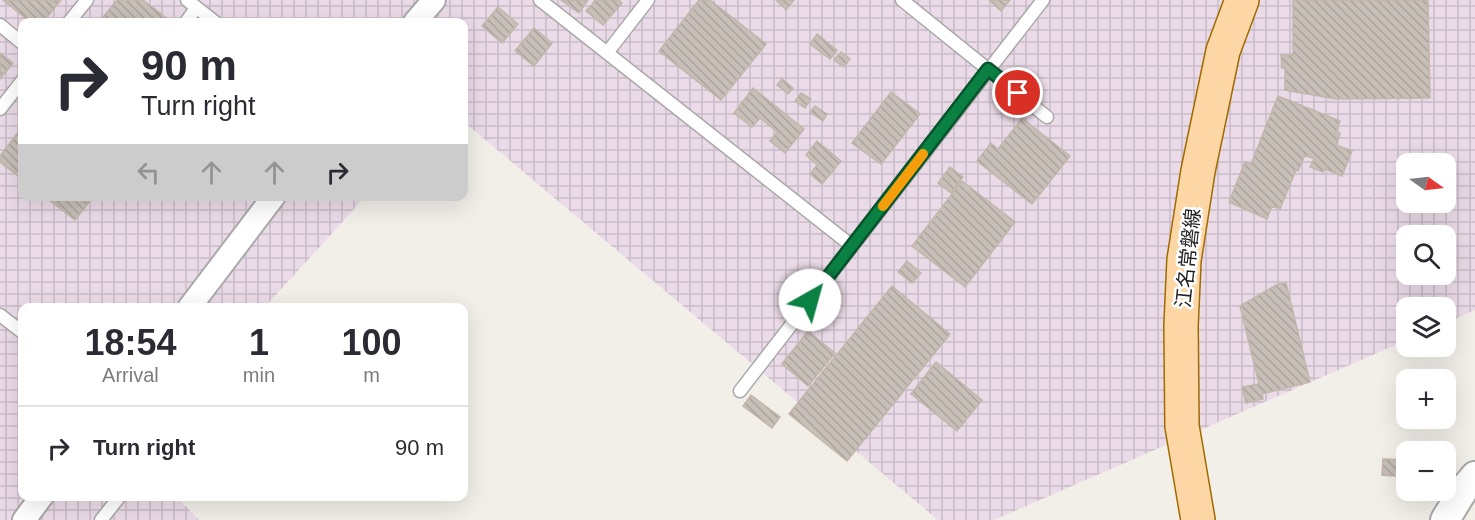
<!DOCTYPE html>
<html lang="en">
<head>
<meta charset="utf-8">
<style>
  body { margin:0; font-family:Arial,"Noto Sans JP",sans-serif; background:#f7f7f7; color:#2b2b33; height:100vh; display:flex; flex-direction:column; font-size:22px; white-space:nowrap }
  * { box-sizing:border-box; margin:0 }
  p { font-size:20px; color:#7c7c81 }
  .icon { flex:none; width:33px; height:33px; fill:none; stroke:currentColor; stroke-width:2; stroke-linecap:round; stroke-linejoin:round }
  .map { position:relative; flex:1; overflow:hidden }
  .details { position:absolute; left:18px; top:303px; width:450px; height:198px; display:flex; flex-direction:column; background:#fff; border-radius:12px; box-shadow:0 6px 24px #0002 }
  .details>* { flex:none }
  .hud { position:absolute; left:18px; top:18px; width:450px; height:183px; border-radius:12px; box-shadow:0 6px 24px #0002; background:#fff; color:#2b2b33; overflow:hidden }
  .needle { width:39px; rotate:104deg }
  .fabs { position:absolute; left:1396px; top:153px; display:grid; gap:12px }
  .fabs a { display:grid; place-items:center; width:60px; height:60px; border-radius:12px; background:#fff; box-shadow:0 6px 24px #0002; font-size:30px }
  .pin { position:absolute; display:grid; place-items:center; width:51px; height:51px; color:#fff; margin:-26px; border:3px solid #fff; border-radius:50%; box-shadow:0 2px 6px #0007 }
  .me { position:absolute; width:66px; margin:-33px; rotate:38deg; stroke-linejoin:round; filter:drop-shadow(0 0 4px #0008) }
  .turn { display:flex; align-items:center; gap:21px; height:126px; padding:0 24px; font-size:27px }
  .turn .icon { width:78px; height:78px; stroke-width:2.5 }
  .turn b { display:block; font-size:42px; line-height:51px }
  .lanes { display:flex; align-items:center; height:57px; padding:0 24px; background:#0003; justify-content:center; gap:30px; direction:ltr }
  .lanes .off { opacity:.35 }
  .eta { display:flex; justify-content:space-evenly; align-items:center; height:102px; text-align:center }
  .eta b { font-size:36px; font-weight:700; line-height:42px }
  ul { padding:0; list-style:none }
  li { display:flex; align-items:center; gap:18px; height:84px; padding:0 24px; border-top:2px solid #e1e1e2 }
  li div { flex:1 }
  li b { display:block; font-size:22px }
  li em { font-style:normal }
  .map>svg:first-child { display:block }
  .industrial { fill:url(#industrial-grid); fill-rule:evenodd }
  .building { fill:url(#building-back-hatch); stroke:#c4b6ab; stroke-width:1.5 }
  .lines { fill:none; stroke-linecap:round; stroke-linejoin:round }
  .service-casing { stroke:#a9a9a9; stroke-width:15 }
  .minor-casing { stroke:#a9a9a9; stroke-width:26 }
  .tertiary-casing { stroke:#a9a9a9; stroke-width:32 }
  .primary-casing { stroke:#a06b00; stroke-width:36 }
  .service { stroke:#fff; stroke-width:12 }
  .minor { stroke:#fff; stroke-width:22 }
  .tertiary { stroke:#fff; stroke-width:28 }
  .primary { stroke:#fcd6a4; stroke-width:33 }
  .route-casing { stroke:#07532c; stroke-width:15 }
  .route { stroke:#0b8043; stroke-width:10 }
  .slow { stroke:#f59e0b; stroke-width:10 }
  .labels { text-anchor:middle; stroke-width:5; stroke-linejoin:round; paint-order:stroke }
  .street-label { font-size:20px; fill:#222; stroke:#fff }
</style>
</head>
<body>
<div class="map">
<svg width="1475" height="520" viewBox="0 0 1475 520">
  <defs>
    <pattern id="industrial-grid" width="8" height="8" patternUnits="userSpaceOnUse" patternTransform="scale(1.5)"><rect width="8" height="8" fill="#ebdbe8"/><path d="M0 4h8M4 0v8" fill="none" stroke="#c9bcc7"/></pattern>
    <pattern id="building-back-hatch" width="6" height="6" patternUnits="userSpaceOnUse" patternTransform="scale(1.5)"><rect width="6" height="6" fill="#c7bfb8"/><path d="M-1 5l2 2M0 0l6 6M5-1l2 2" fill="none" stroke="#aba49e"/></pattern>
  </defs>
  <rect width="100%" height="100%" fill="#f2efe9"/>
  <path class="industrial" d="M0,0H1475V310L1446,323V308H1407V340L994,520H938L464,122V22H22V196L365,197L265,307L22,308V496L177,497L199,520H0ZM1407,164H1446V202H1407ZM1407,236H1446V274H1407Z"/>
  <path class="building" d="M3,0H61L43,22H30Z
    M117,0H143L169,20L167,22H99Z
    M561,0H588L579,13Z
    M596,0H619L622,3L603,25L586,11Z
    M699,0H710L766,44L721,100L659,51Z
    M776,0H794L786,10Z
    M989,0H1010L1001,11Z
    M1293,0H1428L1430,98L1336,99L1285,90V68H1282L1281,55H1293Z
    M498,7L518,24L502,43L482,26Z
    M534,28L552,43L534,66L515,51Z
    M817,34L837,50L830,59L810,44Z
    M841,52L850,59L844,67L834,60Z
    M0,53L13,63L0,79Z
    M782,79L793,88L788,94L777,85Z
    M753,88L804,129L785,153L770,141L777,132L760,118L752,127L734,113Z
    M891,92L920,114L881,164L852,143Z
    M801,93L811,99L805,108L795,101Z
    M1278,96L1340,121L1336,132L1340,133L1336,145L1352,151L1342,176L1325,169L1327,164L1323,172L1310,167L1314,159L1305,155L1298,171L1296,170L1280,209L1272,206L1267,219L1229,202L1245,162L1251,164Z
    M815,106L827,114L823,121L810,112Z
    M1022,118L1070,156L1032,204L977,161L991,143L998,149Z
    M22,127V179L0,162V156Z
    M817,141L841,161L822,184L810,174L817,165L806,155Z
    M950,167L963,177L951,193L938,183Z
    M962,181L1015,222L965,287L912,246Z
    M44,196H94L75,220Z
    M907,261L921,273L912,283L898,272Z
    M1286,283L1310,382L1262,394L1263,399L1246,403L1242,387L1259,384L1240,306L1278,284Z
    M892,286L950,334L847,461L789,414Z
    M808,331L835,353L808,386L782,364Z
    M936,362L982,400L957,431L911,394Z
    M751,395L780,417L772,428L743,406Z
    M1383,459L1407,460V477L1382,475Z"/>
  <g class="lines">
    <g class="service-casing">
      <path id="service" d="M187,0L215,22
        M540,0L852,246
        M902,0L1047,117
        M69,22L87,0
        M186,22L196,8
        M0,25L22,43
        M607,53L648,0
        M0,109L22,81
        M0,315L22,332
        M740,391L1043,0
        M101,520L120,496"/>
    </g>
    <g class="minor-casing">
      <path id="minor" d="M415,22L434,0
        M189,308L274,196
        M24,520L42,496"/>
    </g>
    <g class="tertiary-casing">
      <path id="tertiary" d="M1445,520L1464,489L1475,476"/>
    </g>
    <g class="primary-casing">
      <path id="primary" d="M1198,520L1182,426L1181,326L1184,260L1198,171L1223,51L1242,0"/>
    </g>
    <use href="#service" class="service"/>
    <use href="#minor" class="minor"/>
    <use href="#tertiary" class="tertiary"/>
    <use href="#primary" class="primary"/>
  </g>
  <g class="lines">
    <g class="route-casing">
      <path id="route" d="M810,300L988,69L1018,93"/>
    </g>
    <use href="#route" class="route"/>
    <path class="slow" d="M883,206L923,154"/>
  </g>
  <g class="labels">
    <g class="street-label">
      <text transform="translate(1188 258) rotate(-84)" y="7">江名常磐線</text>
    </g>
  </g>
</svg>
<div class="fabs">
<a><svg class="needle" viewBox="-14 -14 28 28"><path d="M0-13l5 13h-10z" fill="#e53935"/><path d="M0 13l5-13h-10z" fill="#7c7c81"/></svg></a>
<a><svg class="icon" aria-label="search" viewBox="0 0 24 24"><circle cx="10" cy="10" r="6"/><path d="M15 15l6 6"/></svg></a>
<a><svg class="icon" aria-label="layers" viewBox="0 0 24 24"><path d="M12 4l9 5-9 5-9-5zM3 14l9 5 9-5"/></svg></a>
<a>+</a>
<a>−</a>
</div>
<div class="pin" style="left:1018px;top:93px;background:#d93025"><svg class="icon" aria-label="arrive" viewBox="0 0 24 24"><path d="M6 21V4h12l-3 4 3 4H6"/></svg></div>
<svg class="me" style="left:810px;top:300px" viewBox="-20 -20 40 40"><circle r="19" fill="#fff"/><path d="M0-13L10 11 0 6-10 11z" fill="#0b8043"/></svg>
<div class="hud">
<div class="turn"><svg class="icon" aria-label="right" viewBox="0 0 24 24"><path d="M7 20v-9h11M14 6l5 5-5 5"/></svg><div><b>90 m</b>Turn right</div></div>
<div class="lanes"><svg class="icon off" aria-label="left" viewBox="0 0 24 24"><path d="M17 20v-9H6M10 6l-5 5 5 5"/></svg><svg class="icon off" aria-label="ahead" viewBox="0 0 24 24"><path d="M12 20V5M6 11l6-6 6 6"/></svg><svg class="icon off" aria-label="ahead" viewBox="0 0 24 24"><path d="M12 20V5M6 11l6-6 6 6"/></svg><svg class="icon" aria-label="right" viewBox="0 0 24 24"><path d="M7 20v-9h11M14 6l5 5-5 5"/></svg></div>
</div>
<section class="details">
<div class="eta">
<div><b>18:54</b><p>Arrival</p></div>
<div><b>1</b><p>min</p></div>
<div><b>100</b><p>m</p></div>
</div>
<ul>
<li><svg class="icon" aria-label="right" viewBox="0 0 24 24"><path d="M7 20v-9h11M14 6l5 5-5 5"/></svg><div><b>Turn right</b></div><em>90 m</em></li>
</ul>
</section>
</div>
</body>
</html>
